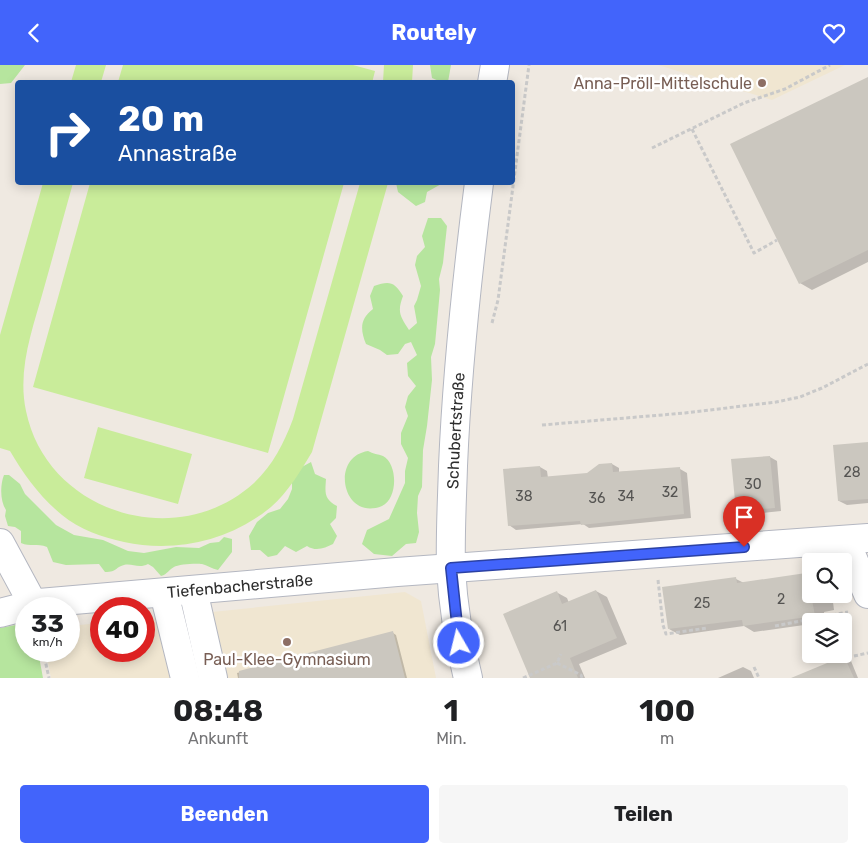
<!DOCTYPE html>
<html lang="de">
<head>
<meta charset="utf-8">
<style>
  body { margin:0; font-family:Rubik,sans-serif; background:#f6f6f6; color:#202124; height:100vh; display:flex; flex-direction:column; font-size:19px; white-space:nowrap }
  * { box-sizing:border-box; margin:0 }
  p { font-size:16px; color:#757577 }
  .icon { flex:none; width:28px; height:28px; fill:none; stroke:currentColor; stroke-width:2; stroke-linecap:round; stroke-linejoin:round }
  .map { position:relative; height:613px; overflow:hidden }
  .sheet { display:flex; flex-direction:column; background:#fff; flex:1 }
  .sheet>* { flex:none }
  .top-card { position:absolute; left:15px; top:15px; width:500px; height:105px; border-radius:5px; box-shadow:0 2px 12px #0003; background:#1a4fa0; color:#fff; overflow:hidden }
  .tools { position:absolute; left:802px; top:488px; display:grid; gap:10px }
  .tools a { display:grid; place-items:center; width:50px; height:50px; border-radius:5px; background:#fff; box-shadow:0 2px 12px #0003; font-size:25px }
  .speed { position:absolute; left:15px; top:532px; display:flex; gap:10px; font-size:25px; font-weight:700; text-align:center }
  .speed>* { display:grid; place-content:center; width:65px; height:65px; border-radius:50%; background:#fff; box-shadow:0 2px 12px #0003; line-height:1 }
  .speed small { font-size:12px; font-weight:400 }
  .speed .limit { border:8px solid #d22; background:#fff; color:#111 }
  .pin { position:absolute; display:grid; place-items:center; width:42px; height:42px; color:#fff; margin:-51px -21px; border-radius:50% 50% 50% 0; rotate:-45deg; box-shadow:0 0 5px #0007 }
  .pin .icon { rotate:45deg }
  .me { position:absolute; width:55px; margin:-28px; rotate:352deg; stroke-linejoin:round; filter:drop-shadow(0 0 4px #0008) }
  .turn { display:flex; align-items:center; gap:18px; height:105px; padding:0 20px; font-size:22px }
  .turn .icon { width:65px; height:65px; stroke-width:2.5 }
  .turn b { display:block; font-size:35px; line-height:42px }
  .eta { display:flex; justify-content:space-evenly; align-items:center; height:85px; text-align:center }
  .eta b { font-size:30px; font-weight:700; line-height:35px }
  .cta { display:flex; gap:10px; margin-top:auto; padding:10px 20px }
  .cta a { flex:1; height:58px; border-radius:5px; background:#4264fb; color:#fff; font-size:20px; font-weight:700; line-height:58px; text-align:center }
  .cta a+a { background:#f6f6f6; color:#202124 }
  header { display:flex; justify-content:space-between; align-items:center; height:65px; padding:0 20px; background:#4264fb; color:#fff; font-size:22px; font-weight:700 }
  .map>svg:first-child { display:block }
  .education { fill:#f0e6d1 }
  .green { fill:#b6e59e }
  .pitch { fill:#c9ec9a }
  .shadow { fill:#0003 }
  .building { fill:#cbc7bf }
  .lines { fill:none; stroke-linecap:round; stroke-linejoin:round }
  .minor-casing { stroke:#b4b7c1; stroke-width:30 }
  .path { stroke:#c9c9c9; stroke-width:3; stroke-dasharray:4 2.5; stroke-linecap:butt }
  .minor { stroke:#fff; stroke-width:28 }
  .route-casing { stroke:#2b41a3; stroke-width:12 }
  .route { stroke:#4264fb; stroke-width:9 }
  .education-dot { fill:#8d6e63; stroke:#fff; stroke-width:2 }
  .labels { text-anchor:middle; stroke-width:5; stroke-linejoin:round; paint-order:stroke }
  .number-label { font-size:14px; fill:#555452 }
  .education-label { font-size:16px; fill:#785e54; stroke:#fff; text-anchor:end }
  .street-label { font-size:16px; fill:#2e2e2e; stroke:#fff }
</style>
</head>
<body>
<header><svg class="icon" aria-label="back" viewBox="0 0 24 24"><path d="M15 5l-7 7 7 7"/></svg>Routely<svg class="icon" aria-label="heart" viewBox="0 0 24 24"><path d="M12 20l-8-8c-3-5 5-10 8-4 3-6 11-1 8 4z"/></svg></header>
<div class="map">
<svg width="868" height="613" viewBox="0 0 868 613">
  <rect width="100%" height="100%" fill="#efe9e1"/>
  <path class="education" d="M658,0H845L772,35Z
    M405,527L421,536L436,613H51L46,586H69V561L101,558V586H144V554Z"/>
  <path class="green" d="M0,0H25L11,18L0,19Z
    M430,0H451L448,17H441L432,13Z
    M396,118H443L427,127L425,137L416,141L398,127Z
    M428,153H441L447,161L443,198L439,214L440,225L435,279L431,292L432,315L427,361L423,385L422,422L418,431L417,448L419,467L416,478L406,479L392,491L374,489L362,479L367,465L389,454L405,418V406L408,393L401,379V368L408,351L405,342L408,331L416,321L408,311L407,298L417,290L411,277L405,279L398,289L387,290L380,285L366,279C360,264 360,254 373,244L370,231L374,221C389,216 394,216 403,231C397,247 400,251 409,265L417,258L414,241L417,235L421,221L415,200L417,191L425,182L422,171Z
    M368,386C373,389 378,389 383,391C398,399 398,434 382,441C343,457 329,392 368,386Z
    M311,397L315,409L326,414C325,428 324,434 337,441L336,453L330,459L337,471L333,479C325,483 316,487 307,481L296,487L285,481L277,490L268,492L260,485H251L249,471L257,457L268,448L280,444L288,434L292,424V411L300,403Z
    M4,410H9L20,419L25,429L56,460L74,470L103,475L128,486L144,488L176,482L199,483L210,478L219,477L224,472L232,474V487L218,505C212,504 207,500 202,499C197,498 178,499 174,502C168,505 168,509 161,511L153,502L148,499C139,504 132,498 124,500C115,502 118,507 105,507L99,499L66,500L53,497L47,482C37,478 30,482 21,478V466L15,462L8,461L5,451L6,445C0,436 0,420 4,410Z
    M26,558V586H38L43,613H0V563Z"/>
  <path class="pitch" d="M76,0H106L101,17H71Z
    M123,0H353L375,6L372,18L118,17Z
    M384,0H413L412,17H383Z
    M43,118H73C63,153 54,188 44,223C33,263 17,304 26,346C47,448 177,488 254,418C273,400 284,378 293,354L360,118H388L312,387C300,407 288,427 271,442C230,476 175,488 124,477C102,472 80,465 62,450C40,432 24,410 10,386L0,383V270Z
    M90,118H344L268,388L33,322Z
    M98,362L192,389L178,439L84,413Z"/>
  <path class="shadow" d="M868,13V197L812,225L800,218Z
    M868,378V438L847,440L839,436Z
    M770,392L777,396L781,446L744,450L737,446Z
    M612,399L619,403V407L680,404L687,408L691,453L589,463L583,459L516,465L509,460L540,402L547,406L548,413L588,409Z
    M806,509L811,513V529H832L834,545L824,547L825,556H811V559L754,567L744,561L680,570L669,564L736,514L744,518Z
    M596,526L607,532L627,579L579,599L585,613H531L556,527L567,533L569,538Z
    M393,568L396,570L407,613H238L237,608Z
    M844,592L851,596L858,613H807Z
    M743,602L751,606L754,613H718Z"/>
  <path class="building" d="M868,12V185L799,219L730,79Z
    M868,377V434L838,436L833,380Z
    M770,391L775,443L736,446L731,394Z
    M612,398L613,407L680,402L684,449L581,460L580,456L508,461L503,404L540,401L541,412L587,408L599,399Z
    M806,508L807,517H811V529L815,551L743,561L742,555L668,564L662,522L736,512L737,518Z
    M596,525L617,573L570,593L578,613H530L503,549L557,526L562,539Z
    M393,566L405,613H239V606Z
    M844,591L854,613H791Z"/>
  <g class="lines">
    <g class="minor-casing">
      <g id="minor">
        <path d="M492,18L495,0"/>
        <path d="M845,475L868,529"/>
        <path d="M0,478L33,539"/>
        <path d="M193,525L213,613"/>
        <path d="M164,528L185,613"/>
        <path id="s1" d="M0,548L39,538L397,507L868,473"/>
        <path id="s2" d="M468,613C459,577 453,541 451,504C450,470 452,436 453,401C457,306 467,212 479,118"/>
      </g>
    </g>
    <path class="path" d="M692,64L754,188L777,175
      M652,83L744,38L785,24L830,0
      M492,258L498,235L529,0
      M542,360L685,348L776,337L800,332L822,323L868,299
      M658,515L663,560L666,569L707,563
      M775,561L848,547
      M43,586L49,613
      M854,591L868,588
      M557,598L581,610L582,613
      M754,602L759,613
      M523,613L557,598L561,589"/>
    <use href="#minor" class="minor"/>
  </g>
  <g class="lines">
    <g class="route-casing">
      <path id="route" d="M459,578L451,503L744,482"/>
    </g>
    <use href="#route" class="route"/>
  </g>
  <g class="education-dot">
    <circle cx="762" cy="18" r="5"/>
    <circle cx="287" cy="577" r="5"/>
  </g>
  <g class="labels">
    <g class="number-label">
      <text x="852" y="412">28</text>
      <text x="753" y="424">30</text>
      <text x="670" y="432">32</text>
      <text x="524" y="436">38</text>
      <text x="626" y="436">34</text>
      <text x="597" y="438">36</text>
      <text x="781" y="539">2</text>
      <text x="702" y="543">25</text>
      <text x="560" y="566">61</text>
    </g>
    <g class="education-label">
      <text x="752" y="24">Anna-Pröll-Mittelschule</text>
      <text x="287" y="600" text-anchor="middle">Paul-Klee-Gymnasium</text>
    </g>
    <g class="street-label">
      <text dy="6" stroke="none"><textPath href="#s2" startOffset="249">Schubertstraße</textPath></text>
      <text dy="6" stroke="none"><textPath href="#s1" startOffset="242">Tiefenbacherstraße</textPath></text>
    </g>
  </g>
</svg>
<div class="tools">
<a><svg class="icon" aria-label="search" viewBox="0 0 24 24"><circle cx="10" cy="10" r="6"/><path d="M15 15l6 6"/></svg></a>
<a><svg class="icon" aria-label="layers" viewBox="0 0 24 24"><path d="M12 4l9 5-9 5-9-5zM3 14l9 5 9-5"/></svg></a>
</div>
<div class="speed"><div>33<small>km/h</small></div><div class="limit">40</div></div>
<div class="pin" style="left:744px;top:482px;background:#d93025"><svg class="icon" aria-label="arrive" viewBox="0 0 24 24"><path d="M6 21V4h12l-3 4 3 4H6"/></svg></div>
<svg class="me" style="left:459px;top:578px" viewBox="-20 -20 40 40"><circle r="17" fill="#4264fb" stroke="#fff" stroke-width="3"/><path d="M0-11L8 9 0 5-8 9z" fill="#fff"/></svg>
<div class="top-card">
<div class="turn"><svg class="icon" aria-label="right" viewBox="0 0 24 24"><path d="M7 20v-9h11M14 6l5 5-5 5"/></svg><div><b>20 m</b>Annastraße</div></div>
</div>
</div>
<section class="sheet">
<div class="eta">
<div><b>08:48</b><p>Ankunft</p></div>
<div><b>1</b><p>Min.</p></div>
<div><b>100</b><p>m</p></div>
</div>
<div class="cta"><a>Beenden</a><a>Teilen</a></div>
</section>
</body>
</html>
